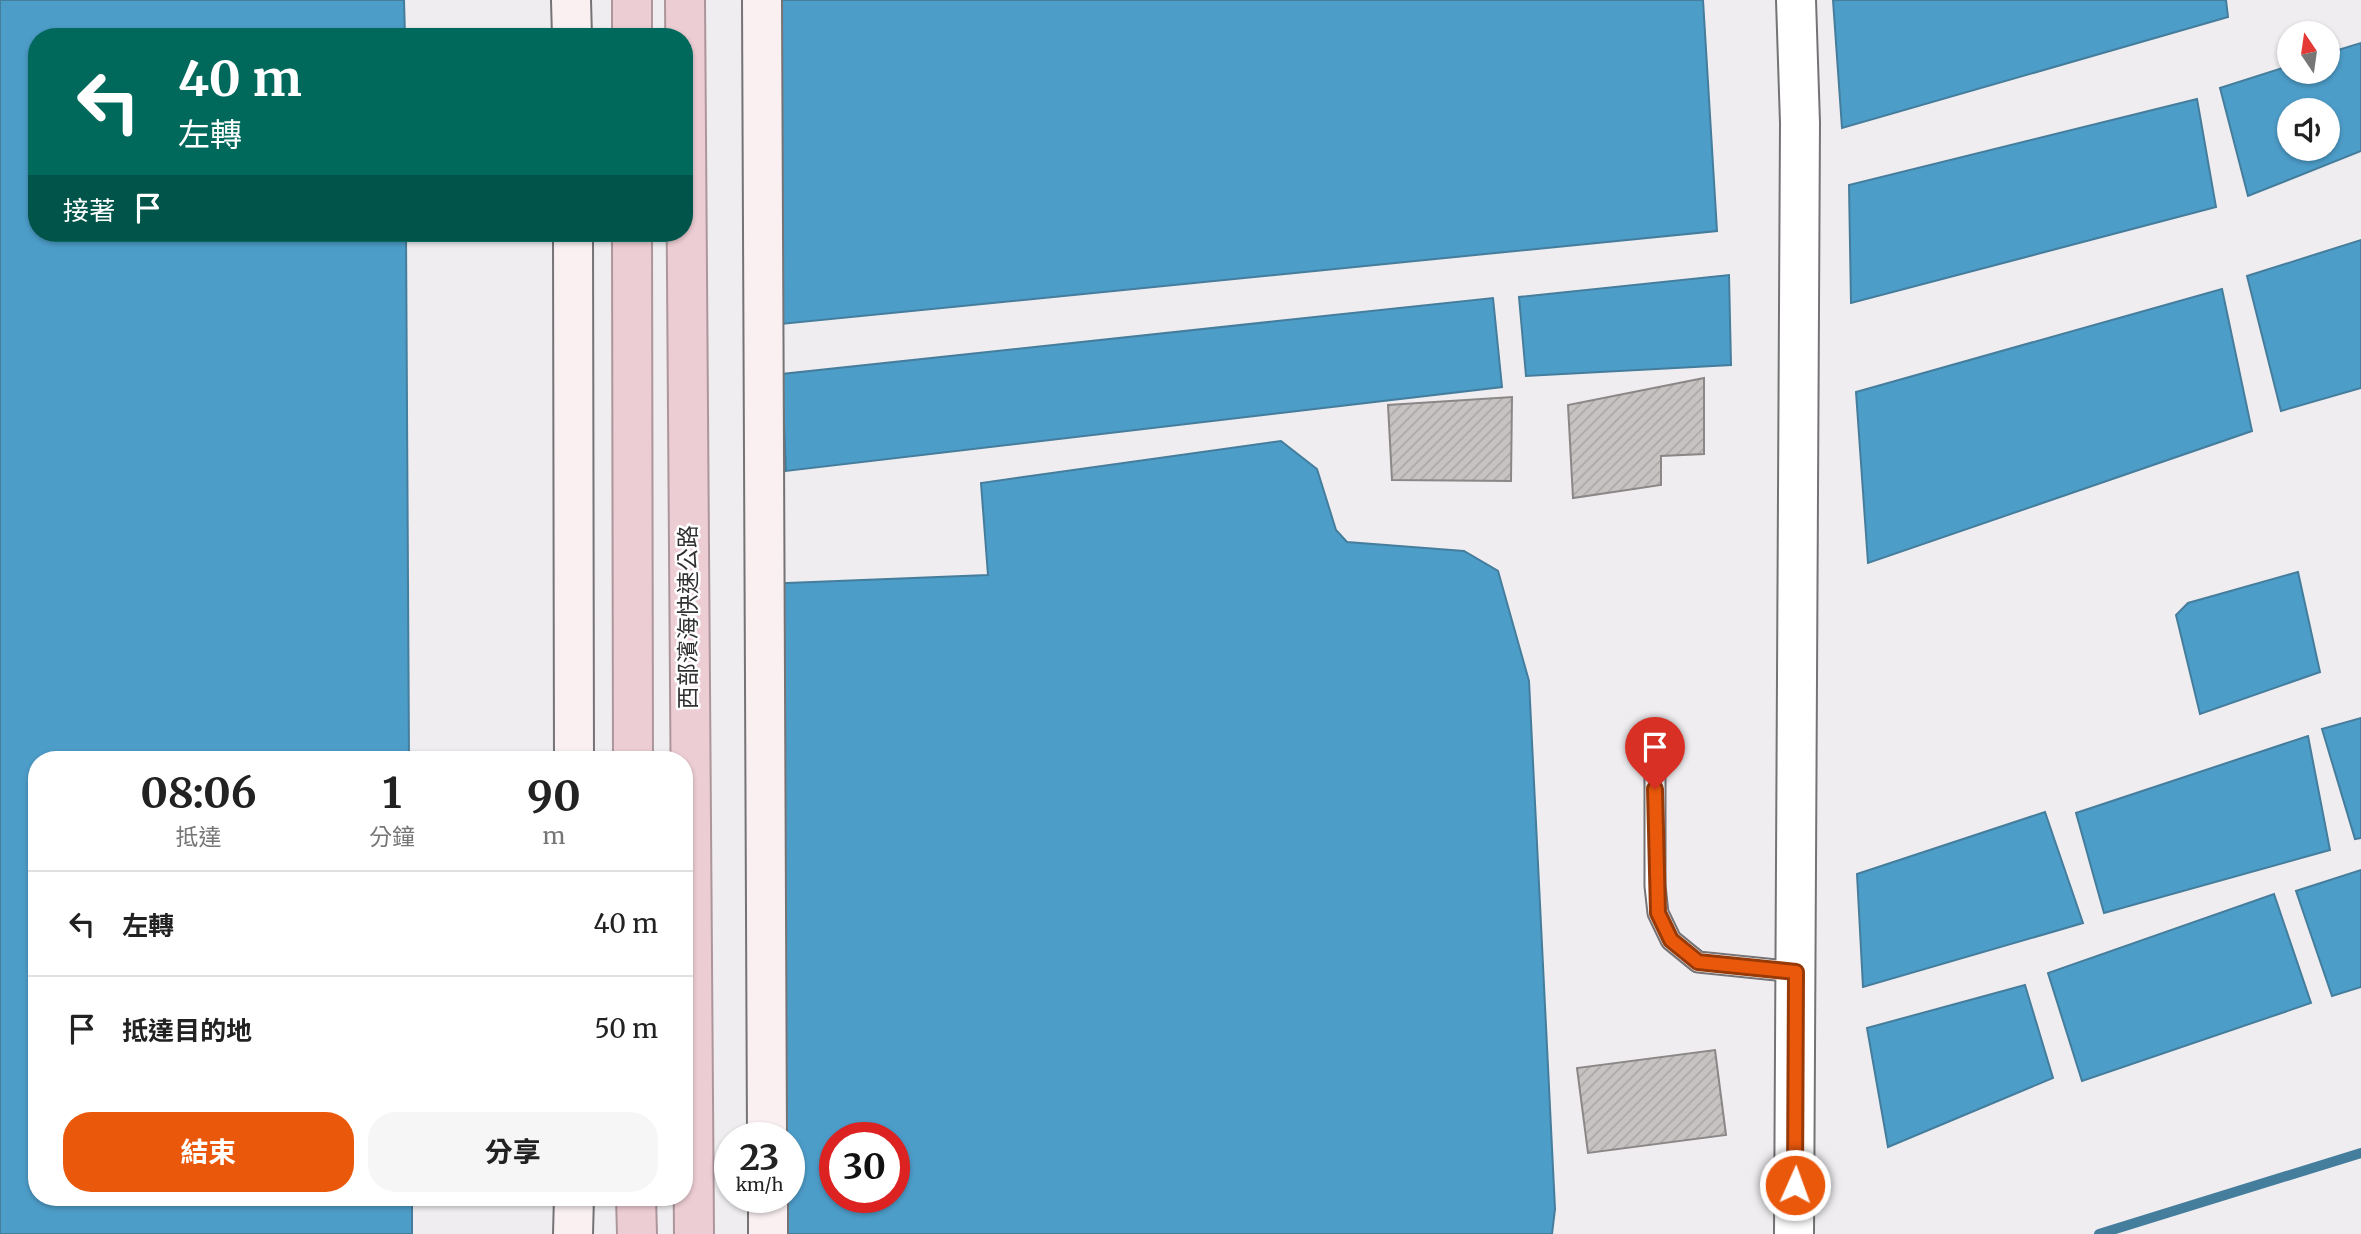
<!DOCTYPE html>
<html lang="zh-TW">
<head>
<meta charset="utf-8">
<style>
  body { margin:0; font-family:Merriweather,"Noto Sans TC",serif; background:#f6f6f6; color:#222; height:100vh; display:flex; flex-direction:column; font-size:26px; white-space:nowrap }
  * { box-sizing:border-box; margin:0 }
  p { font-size:23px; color:#767676 }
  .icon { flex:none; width:38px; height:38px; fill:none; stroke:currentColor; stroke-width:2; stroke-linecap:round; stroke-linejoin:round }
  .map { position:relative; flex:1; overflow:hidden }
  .side { position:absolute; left:28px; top:751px; width:665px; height:455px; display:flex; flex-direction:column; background:#fff; border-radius:28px; box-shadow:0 2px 5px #0004 }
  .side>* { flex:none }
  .guide { position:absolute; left:28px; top:28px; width:665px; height:214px; border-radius:28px; box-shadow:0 2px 5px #0004; background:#00695c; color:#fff; overflow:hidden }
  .needle { width:46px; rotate:347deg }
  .fabs { position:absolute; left:2277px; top:21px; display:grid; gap:14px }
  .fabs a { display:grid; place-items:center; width:63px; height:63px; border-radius:50%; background:#fff; box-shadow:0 2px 5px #0004; font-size:35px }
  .speed { position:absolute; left:714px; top:1122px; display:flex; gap:14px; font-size:35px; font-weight:700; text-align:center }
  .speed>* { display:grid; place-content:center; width:91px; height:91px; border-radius:50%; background:#fff; box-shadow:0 2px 5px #0004; line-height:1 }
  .speed small { font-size:18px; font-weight:400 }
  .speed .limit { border:10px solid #d22; background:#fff; color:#111 }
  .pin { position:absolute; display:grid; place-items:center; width:60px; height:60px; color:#fff; margin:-72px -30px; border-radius:50% 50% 50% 0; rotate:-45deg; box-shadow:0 0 7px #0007 }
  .pin .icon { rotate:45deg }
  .me { position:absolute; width:77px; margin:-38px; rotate:2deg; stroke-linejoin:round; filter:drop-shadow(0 0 5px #0008) }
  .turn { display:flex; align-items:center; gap:24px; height:147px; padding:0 35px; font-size:32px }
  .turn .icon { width:91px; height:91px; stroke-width:2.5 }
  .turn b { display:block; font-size:49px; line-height:60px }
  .then { display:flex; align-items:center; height:66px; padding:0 35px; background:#0003; gap:14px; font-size:26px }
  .eta { display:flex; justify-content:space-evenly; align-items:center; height:119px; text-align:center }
  .eta b { font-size:42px; font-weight:700; line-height:49px }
  .action { display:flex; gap:14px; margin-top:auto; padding:14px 35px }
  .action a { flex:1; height:80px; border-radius:28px; background:#ea580c; color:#fff; font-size:28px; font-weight:700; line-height:80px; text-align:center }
  .action a+a { background:#f6f6f6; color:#222 }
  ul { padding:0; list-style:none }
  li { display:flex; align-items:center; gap:21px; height:105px; padding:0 35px; border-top:2px solid #e0e0e0 }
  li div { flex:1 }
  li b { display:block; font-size:26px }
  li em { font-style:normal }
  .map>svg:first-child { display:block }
  .water { fill:#4d9dc9; stroke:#457d9c; stroke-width:2; fill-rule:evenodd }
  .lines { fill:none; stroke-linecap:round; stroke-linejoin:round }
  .stream { stroke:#457d9c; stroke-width:10 }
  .building { fill:url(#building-hatch); stroke:#8b8787; stroke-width:2 }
  .lane-casing { stroke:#757375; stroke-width:23 }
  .street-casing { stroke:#757375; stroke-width:42 }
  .secondary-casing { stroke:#757375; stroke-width:42 }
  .highway-casing { stroke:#ac969b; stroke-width:42 }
  .lane { stroke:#fff; stroke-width:19 }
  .street { stroke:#fff; stroke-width:38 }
  .secondary { stroke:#faf0f2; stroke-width:38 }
  .highway { stroke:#edcdd4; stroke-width:38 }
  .route-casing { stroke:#983908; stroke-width:18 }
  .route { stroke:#ea580c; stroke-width:12 }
  .labels { text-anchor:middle; stroke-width:5; stroke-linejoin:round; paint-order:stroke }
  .street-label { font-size:23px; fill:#323132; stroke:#fff }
</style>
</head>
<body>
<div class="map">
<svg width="2361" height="1234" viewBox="0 0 2361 1234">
  <defs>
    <pattern id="building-hatch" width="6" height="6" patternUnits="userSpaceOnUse" patternTransform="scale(1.75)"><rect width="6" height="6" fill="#c7c3c2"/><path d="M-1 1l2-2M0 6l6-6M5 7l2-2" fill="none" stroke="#aba8a7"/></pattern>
  </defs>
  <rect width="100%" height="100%" fill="#efedf0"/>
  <path class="water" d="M0,0H404L405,37H37V233H406L409,759L37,760V1197H412V1234H0Z
    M775,0H1703L1717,231L781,324Z
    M1833,0H2226L2228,17L1842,128Z
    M2361,43V151L2248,196L2220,88L2289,66V72H2328V53ZM2289,110H2328V149H2289Z
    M2197,99L2216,207L1851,303L1849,185Z
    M2361,240V388L2281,411L2247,276Z
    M1729,275L1731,365L1526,376L1519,297Z
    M2222,289L2252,431L1868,563L1856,392Z
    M1493,298L1502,387L786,471L782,374Z
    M1281,441L1317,469L1336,530L1347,542L1464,551L1498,571L1529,681L1555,1209L1552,1234H759V1197H789V1138L759,1137L762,584L988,575L981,483ZM835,1138H894V1197H835Z
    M2298,572L2320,672L2200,714L2176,615L2188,603Z
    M2361,718V838L2355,839L2322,729Z
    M2308,736L2330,850L2104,913L2076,813Z
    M2045,812L2083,923L1863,987L1857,874Z
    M2361,870V987L2332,996L2296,891Z
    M2274,894L2311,1003L2082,1081L2048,973Z
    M2025,985L2053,1078L1888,1147L1867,1028Z"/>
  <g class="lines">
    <path class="stream" d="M2099,1234L2361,1153"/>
  </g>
  <path class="building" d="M1704,378V454L1661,456V485L1573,498L1568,405Z
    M1512,397L1511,481L1392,480L1388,405Z
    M1715,1050L1726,1135L1588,1153L1577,1068Z"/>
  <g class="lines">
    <g class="lane-casing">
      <path id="lane" d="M1655,740V886L1658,913L1671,940L1698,962L1796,972"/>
    </g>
    <g class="street-casing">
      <path id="street" d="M1794,1234L1800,123L1796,0"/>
    </g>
    <g class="secondary-casing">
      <path id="secondary" d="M571,0L572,37
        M762,0L767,1138
        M573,233L574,760
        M768,1197V1234
        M573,1234L574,1197"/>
    </g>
    <g class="highway-casing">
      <path id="highway" d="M632,0V37
        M685,0L694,1234
        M632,233L633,760
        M636,1197L637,1234"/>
    </g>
    <use href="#lane" class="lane"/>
    <use href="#street" class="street"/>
    <use href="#secondary" class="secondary"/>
    <use href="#highway" class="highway"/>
  </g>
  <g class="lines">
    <g class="route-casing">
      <path id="route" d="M1655,789L1658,913L1671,940L1698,962L1796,972L1795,1185"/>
    </g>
    <use href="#route" class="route"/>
  </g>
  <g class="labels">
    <g class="street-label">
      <text transform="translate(688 617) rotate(-90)" y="8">西部濱海快速公路</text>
    </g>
  </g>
</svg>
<div class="fabs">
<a><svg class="needle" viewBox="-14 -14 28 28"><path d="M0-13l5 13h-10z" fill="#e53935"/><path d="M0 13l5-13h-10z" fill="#767676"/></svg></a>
<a><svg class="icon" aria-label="sound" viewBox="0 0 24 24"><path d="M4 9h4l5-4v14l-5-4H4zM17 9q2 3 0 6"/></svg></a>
</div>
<div class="speed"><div>23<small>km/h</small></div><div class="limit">30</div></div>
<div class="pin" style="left:1655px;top:789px;background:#d93025"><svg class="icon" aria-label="arrive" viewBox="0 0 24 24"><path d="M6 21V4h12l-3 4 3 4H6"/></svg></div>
<svg class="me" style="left:1795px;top:1185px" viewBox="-20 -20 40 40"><circle r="17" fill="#ea580c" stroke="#fff" stroke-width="3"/><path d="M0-11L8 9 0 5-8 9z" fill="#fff"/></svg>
<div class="guide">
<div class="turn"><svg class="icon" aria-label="left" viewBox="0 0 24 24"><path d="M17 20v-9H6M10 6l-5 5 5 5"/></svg><div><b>40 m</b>左轉</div></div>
<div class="then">接著<svg class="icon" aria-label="arrive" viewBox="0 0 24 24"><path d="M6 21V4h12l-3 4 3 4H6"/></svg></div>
</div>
<section class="side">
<div class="eta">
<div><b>08:06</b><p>抵達</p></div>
<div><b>1</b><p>分鐘</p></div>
<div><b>90</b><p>m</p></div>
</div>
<ul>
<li><svg class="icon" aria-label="left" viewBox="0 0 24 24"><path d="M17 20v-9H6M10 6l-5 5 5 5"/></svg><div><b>左轉</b></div><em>40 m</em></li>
<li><svg class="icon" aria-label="arrive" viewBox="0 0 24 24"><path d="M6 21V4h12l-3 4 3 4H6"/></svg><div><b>抵達目的地</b></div><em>50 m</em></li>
</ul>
<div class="action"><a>結束</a><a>分享</a></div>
</section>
</div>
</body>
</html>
